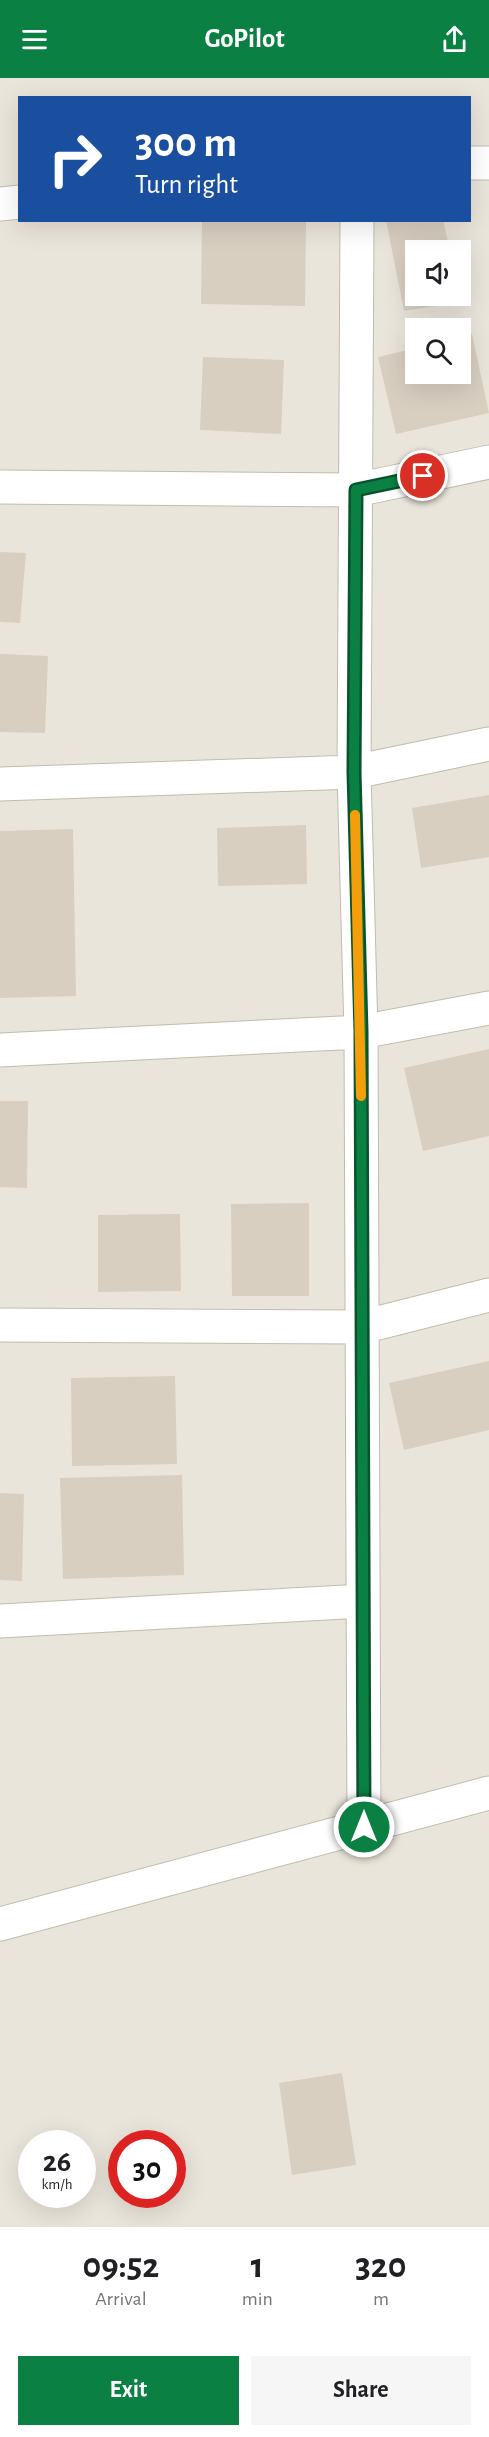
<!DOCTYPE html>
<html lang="en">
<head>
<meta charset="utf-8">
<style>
  body { margin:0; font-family:"Alegreya Sans",sans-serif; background:#f6f6f6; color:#202124; height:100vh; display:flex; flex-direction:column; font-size:22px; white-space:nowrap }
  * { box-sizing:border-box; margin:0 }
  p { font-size:20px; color:#757577 }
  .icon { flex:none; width:33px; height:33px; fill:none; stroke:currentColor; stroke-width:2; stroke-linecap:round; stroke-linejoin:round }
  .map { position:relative; height:2149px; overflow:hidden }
  .side { display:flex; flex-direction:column; background:#fff; flex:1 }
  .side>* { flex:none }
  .top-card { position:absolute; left:18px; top:18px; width:453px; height:126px; border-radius:0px; box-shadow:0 6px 24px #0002; background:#1a4fa0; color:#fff; overflow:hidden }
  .controls { position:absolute; left:405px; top:162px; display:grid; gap:12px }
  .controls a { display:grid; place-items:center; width:66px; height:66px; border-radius:0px; background:#fff; box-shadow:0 6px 24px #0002; font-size:30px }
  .speed { position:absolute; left:18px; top:2052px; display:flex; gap:12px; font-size:30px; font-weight:700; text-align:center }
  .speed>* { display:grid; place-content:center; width:78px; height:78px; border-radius:50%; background:#fff; box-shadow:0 6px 24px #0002; line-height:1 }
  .speed small { font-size:15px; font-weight:400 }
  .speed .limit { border:9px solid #d22; background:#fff; color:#111 }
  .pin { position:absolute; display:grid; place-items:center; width:51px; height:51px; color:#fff; margin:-26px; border:3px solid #fff; border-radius:50%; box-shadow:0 2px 6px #0007 }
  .me { position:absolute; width:66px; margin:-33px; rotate:0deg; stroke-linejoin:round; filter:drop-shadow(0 0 4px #0008) }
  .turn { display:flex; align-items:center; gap:21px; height:126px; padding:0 18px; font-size:27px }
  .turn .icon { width:78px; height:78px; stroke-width:2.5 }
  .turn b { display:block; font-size:42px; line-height:51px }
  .eta { display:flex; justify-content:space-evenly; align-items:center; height:102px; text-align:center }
  .eta b { font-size:36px; font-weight:700; line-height:42px }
  .action { display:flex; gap:12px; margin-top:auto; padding:12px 18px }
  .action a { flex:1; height:69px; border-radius:0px; background:#0b8043; color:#fff; font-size:24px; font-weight:700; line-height:69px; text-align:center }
  .action a+a { background:#f6f6f6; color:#202124 }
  header { display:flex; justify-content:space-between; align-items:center; height:78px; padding:0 18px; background:#0b8043; color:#fff; font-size:27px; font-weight:700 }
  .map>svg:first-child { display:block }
  .residential { fill:#eae5da; fill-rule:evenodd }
  .building { fill:#d8cfc1 }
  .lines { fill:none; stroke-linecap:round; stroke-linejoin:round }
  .street-casing { stroke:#c2bbae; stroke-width:35 }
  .street { stroke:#fff; stroke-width:33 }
  .route-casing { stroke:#07532c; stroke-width:15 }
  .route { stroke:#0b8043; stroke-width:10 }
  .slow { stroke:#f59e0b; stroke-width:10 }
</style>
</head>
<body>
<header><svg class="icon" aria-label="menu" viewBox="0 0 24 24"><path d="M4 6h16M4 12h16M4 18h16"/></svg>GoPilot<svg class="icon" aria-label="share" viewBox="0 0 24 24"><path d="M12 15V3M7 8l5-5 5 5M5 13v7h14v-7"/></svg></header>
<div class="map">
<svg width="489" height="2149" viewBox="0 0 489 2149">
  <rect width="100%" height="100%" fill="#f6f3ec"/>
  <path class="residential" d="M0,0H489V2149H0ZM20,20H470V142H20ZM416,172H460V218H416ZM416,250H460V296H416ZM32,2066H82V2116H32ZM122,2066H172V2116H122Z"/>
  <path class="building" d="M202,142L306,143L305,228L201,226Z
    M386,142H443L450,172H416V218H460L461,224L404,233Z
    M472,256L489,335L396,356L378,279L416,270V296H460V259Z
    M203,279L284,282L281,356L200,352Z
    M0,474L26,475L20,545L0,544Z
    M0,576L48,578L45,655L0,654Z
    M489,717V779L421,790L412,730Z
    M306,747L307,806L218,808L217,750Z
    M73,751L76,918L0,920V753Z
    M489,971V1058L423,1073L404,990Z
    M0,1023H28L27,1110L0,1109Z
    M309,1125V1218H232L231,1126Z
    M180,1136L181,1213L98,1214V1137Z
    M489,1283V1352L404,1372L389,1305Z
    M175,1298L177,1386L72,1388L71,1300Z
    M182,1397L184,1497L63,1501L60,1400Z
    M0,1415L24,1416L22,1503L0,1502Z
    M342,1995L356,2087L292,2097L279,2005Z"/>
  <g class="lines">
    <g class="street-casing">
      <path id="street" d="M470,85H489
        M0,126L20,124
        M357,142L354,694L361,954L364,1749
        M0,409L356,412L489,384
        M0,706L354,694L489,666
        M0,972L361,954L489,930
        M0,1247L362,1249L489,1217
        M0,1543L363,1523
        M0,1846L489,1715"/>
    </g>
    <use href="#street" class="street"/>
  </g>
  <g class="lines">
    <g class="route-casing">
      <path id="route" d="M364,1749L361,954L354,694L356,412L423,398"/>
    </g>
    <use href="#route" class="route"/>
    <path class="slow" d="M355,737L361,1018"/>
  </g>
</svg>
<div class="controls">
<a><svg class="icon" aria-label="sound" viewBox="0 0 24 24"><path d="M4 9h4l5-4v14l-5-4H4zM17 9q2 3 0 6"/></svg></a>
<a><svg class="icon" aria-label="search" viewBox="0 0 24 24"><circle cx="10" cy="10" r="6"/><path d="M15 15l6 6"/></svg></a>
</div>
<div class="speed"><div>26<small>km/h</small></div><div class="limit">30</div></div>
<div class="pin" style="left:423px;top:398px;background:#d93025"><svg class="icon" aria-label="arrive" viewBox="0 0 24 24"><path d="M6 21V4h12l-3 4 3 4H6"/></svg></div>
<svg class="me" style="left:364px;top:1749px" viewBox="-20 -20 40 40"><circle r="17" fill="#0b8043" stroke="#fff" stroke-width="3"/><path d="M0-11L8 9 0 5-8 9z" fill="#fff"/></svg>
<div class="top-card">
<div class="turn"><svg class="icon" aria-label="right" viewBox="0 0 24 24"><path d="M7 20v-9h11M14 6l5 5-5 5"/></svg><div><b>300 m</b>Turn right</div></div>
</div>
</div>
<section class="side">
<div class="eta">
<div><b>09:52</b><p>Arrival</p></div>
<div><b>1</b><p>min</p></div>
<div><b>320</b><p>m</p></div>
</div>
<div class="action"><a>Exit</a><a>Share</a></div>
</section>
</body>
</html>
